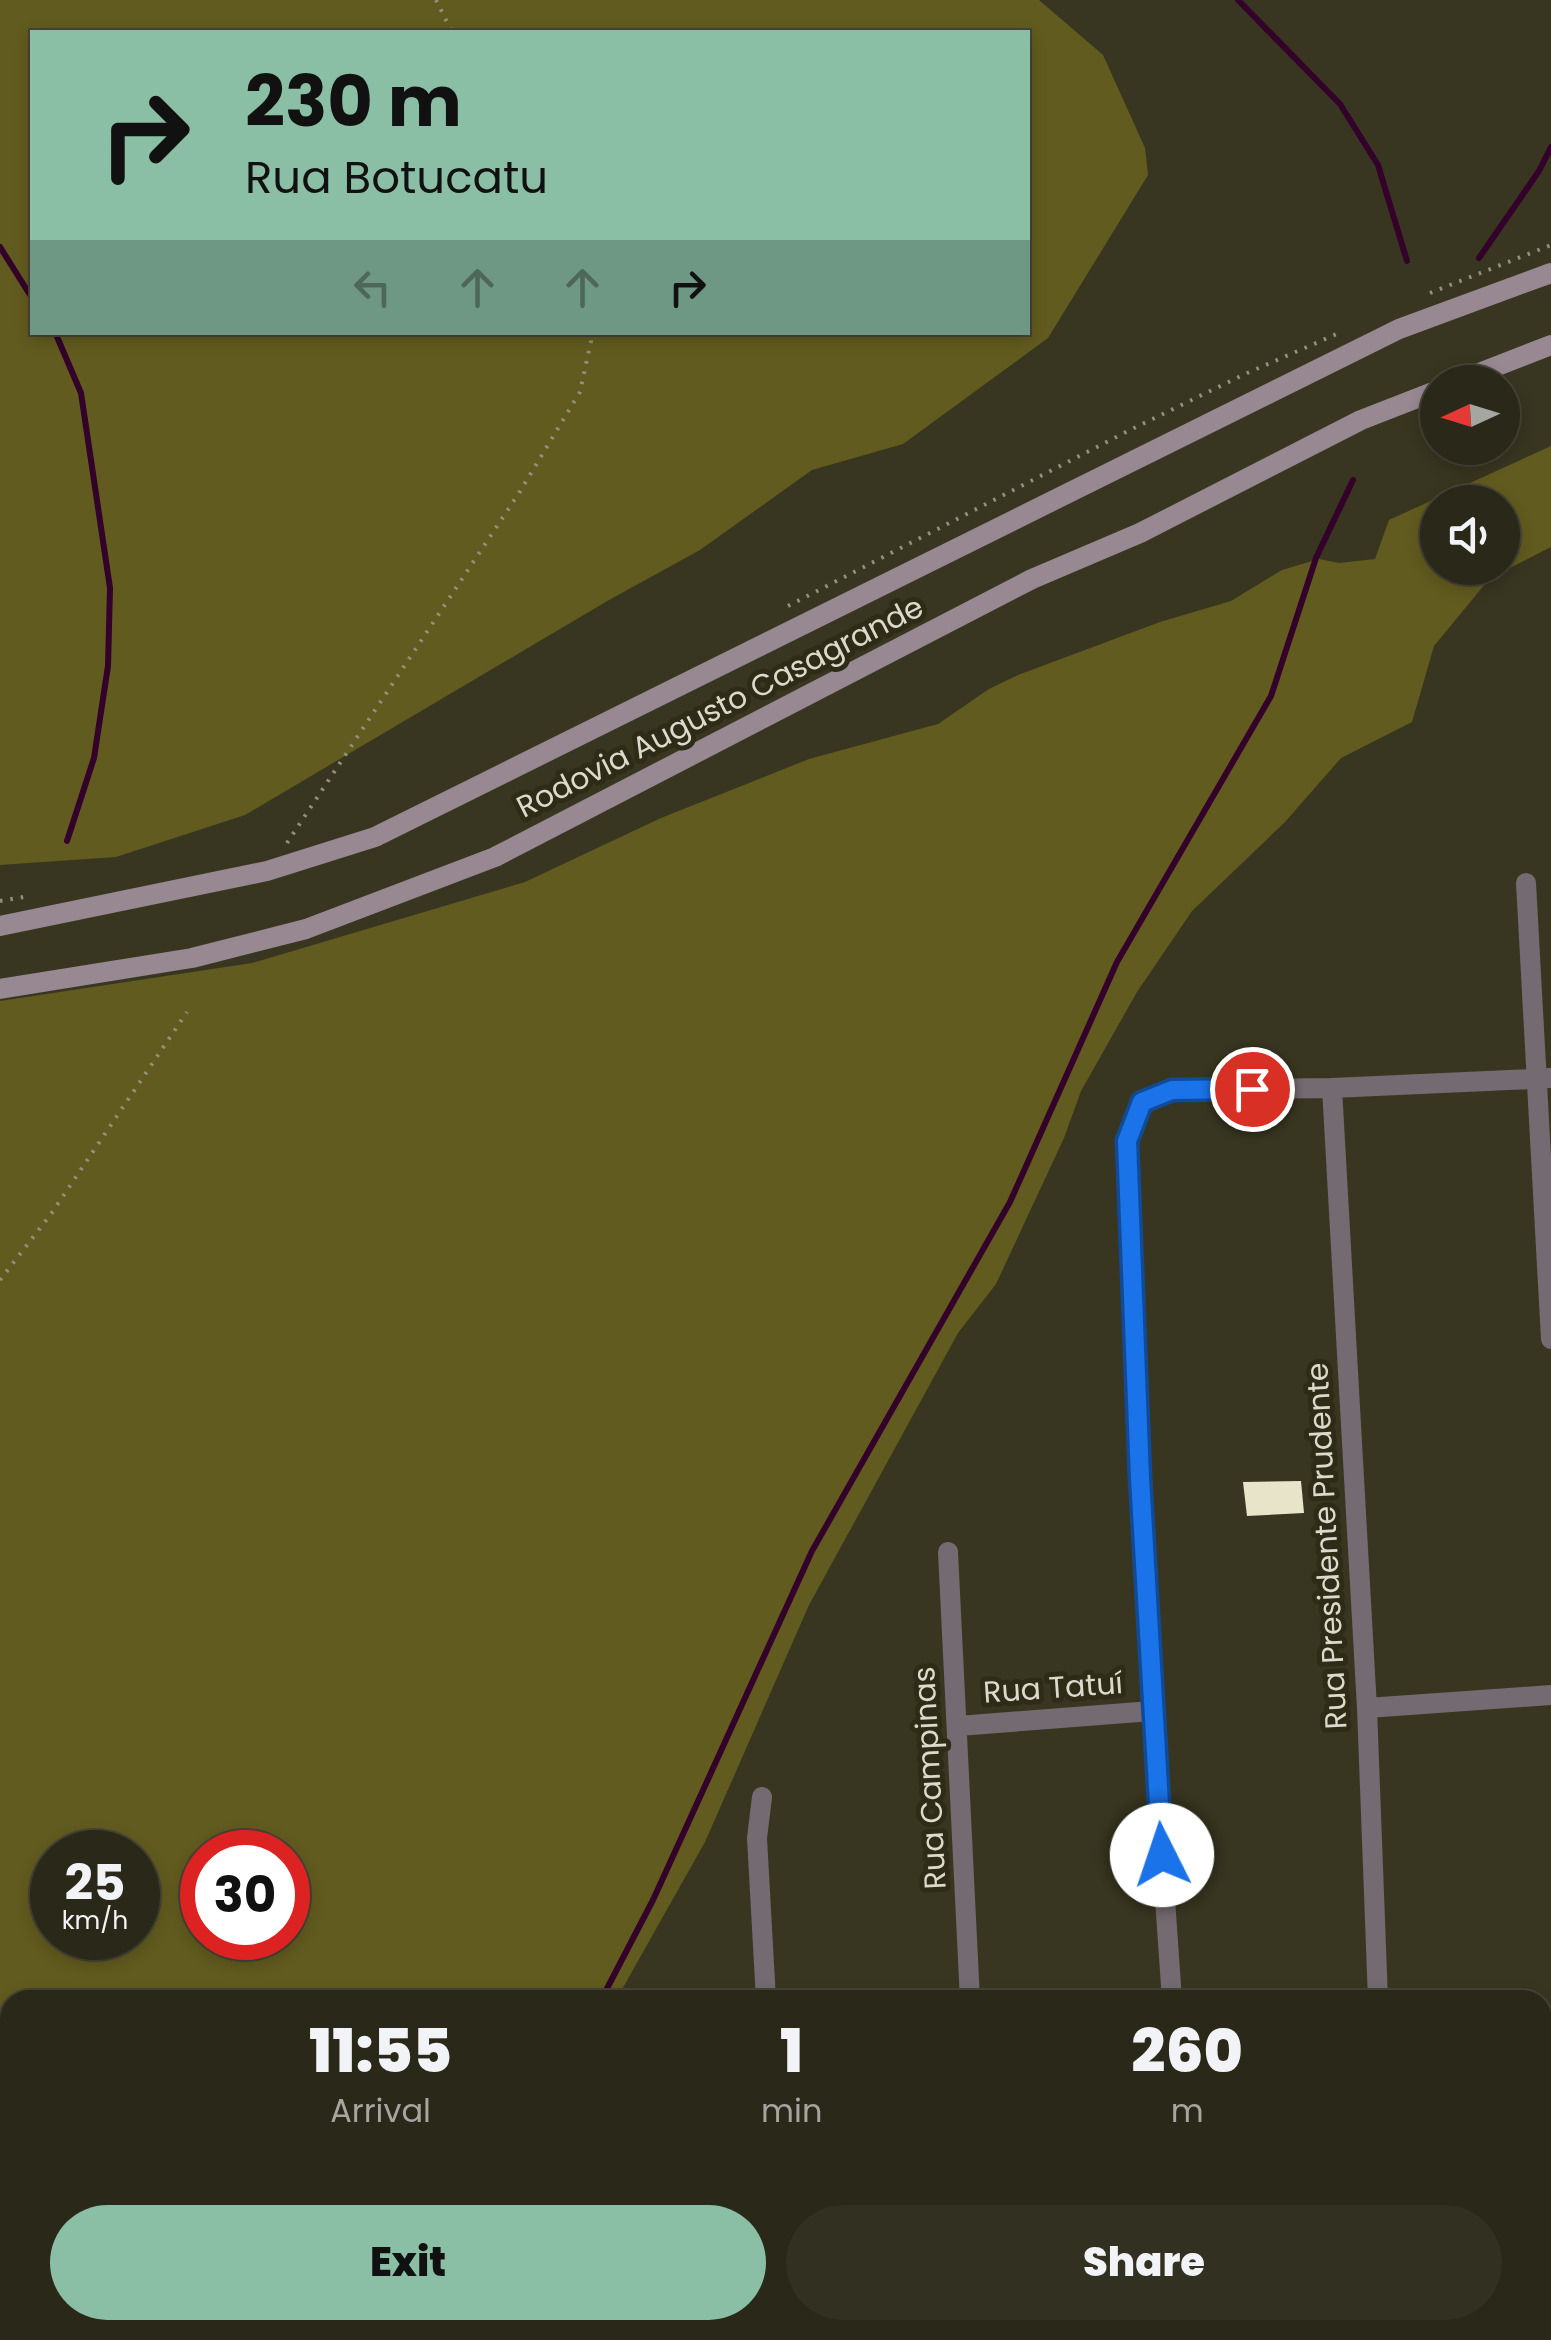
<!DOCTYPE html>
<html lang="en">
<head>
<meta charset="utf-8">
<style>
  body { margin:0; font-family:Poppins,sans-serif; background:#323021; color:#f1f3f6; height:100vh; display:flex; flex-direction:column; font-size:38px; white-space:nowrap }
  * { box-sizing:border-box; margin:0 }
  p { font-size:32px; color:#a5a6a2 }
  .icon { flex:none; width:55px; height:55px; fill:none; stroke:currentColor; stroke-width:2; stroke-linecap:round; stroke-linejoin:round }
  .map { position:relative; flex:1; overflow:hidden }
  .drawer { position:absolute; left:0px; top:1990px; width:1552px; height:350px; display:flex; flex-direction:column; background:#2a2818; border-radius:30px 30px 0 0; box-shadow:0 5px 15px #0003,0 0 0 2px #464437 }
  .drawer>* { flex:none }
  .top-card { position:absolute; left:30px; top:30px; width:1000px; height:305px; border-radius:0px; box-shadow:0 5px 15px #0003,0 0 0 2px #464437; background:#8abfa5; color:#111; overflow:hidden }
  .needle { width:65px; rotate:266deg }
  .fabs { position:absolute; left:1420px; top:365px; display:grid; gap:20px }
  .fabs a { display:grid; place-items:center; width:100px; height:100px; border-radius:50%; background:#2a2818; box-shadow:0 5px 15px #0003,0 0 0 2px #464437; font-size:50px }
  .speed { position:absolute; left:30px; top:1830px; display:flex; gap:20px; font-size:50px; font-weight:700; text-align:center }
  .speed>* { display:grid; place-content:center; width:130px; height:130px; border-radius:50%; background:#2a2818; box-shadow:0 5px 15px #0003,0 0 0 2px #464437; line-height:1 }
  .speed small { font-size:25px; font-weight:400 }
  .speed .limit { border:15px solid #d22; background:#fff; color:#111 }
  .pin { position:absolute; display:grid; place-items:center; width:85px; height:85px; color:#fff; margin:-42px; border:5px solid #fff; border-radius:50%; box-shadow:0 2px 10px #0007 }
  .me { position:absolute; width:110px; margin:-55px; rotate:356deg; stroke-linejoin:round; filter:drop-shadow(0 0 8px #0008) }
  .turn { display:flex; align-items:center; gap:35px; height:210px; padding:0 50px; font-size:45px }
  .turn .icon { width:130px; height:130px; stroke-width:2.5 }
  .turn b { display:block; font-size:70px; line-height:85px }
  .lanes { display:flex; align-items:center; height:95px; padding:0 50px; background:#0003; justify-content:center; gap:50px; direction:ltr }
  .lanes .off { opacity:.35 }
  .eta { display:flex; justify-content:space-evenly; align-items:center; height:170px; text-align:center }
  .eta b { font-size:60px; font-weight:800; line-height:70px }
  .action { display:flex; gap:20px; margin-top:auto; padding:20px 50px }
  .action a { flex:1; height:115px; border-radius:60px; background:#8abfa5; color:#111; font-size:40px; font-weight:800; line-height:115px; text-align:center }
  .action a+a { background:#323021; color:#f1f3f6 }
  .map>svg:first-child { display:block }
  .green { fill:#625b1f; fill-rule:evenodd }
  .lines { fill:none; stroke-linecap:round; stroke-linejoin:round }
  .stream { stroke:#33012a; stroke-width:6 }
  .building { fill:#e7e4ca }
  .path { stroke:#92907f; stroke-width:4; stroke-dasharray:2.5 8; stroke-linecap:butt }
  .minor { stroke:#746a71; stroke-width:20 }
  .secondary { stroke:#978892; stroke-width:20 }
  .route-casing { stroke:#114b97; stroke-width:25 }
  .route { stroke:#1a73e8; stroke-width:18 }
  .labels { text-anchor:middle; stroke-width:10; stroke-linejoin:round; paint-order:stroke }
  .street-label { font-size:30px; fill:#dbdacd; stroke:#2e2b16 }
</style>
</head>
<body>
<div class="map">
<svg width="1551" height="2340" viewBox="0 0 1551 2340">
  <rect width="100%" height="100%" fill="#383620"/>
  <path class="green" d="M0,0H1039L1103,55L1145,148L1148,175L1048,338L903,444L812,470L700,550L609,600L245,815L116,857L0,865ZM32,32H1028V332H32Z
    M1551,446V547L1490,578L1434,646L1412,722L1341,758L1285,822L1192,911L1137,992L1081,1091L1064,1138L996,1284L958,1333L809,1605L705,1842L616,2000H10V2330H476V2340H0V1001L252,963L525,882L661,818L809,759L938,724L989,689L1018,675L1160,622L1231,601L1282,570L1319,559L1339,563L1375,559L1389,520ZM1438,502H1502V568H1438ZM138,1852V1938H52V1852ZM202,1852H288V1938H202Z"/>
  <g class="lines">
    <path class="stream" d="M1238,0L1340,104L1378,165L1407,261
      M0,247L32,298
      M1479,258L1539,171L1551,147
      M55,332L81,393L110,588L108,666L94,758L67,841
      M601,2000L653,1900L812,1551L1010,1202L1117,962L1271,696L1316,558L1353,480
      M477,2330L478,2340"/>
  </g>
  <path class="building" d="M1301,1481L1304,1513L1247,1516L1243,1482Z"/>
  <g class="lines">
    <path class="path" d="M436,0L452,32
      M1430,293L1551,245
      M788,606L1128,431L1245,374L1339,333
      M287,843L519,493L580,392L591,341L590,332
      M0,901L29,896
      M0,1280L51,1214L187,1012
      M1372,2340L1383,2330"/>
    <path class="minor" d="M1526,883L1551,1339
      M1332,1088L1367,1708L1378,2000
      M948,1552L970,2000
      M1367,1708L1551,1695
      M958,1726L1152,1711
      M762,1797L757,1838L766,2000
      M1172,2000L1152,1711L1127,1141L1142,1103L1172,1090L1332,1088L1551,1078
      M1542,2268H1551
      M559,2330L560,2340
      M784,2330V2340
      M991,2330V2340
      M1199,2330V2340
      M1405,2330V2340"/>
    <path class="secondary" d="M1456,382L1551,345
      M0,926L267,871L375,837L1399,329L1551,273
      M0,989L192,958L306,929L495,857L1032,579L1140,533L1361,420L1438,390"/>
  </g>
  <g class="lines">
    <g class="route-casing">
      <path id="route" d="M1162,1855L1140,1478L1127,1141L1142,1102L1172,1090L1252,1089"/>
    </g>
    <use href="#route" class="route"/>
  </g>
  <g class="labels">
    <g class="street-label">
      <text transform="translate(720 707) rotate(-27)" y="10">Rodovia Augusto Casagrande</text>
      <text transform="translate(1327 1546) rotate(-93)" y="10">Rua Presidente Prudente</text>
      <text transform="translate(1053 1688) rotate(-4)" y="10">Rua Tatuí</text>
      <text transform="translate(930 1778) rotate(-93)" y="10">Rua Campinas</text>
    </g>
  </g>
</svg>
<div class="fabs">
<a><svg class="needle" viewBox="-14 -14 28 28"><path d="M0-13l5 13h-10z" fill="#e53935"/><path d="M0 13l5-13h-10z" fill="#a5a6a2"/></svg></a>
<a><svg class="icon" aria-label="sound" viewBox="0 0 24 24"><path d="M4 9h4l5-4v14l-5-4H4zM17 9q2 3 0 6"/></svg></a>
</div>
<div class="speed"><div>25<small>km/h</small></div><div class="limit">30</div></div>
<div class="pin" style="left:1252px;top:1089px;background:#d93025"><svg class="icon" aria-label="arrive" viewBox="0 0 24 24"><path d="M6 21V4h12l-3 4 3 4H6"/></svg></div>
<svg class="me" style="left:1162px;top:1855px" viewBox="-20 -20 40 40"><circle r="19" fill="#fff"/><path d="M0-13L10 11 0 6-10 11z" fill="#1a73e8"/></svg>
<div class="top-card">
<div class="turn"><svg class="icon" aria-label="right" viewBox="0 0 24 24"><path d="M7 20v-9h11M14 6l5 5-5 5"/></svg><div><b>230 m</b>Rua Botucatu</div></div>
<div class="lanes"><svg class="icon off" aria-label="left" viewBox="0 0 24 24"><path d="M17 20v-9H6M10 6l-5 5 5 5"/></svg><svg class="icon off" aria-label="ahead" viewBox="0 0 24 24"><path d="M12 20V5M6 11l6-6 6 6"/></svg><svg class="icon off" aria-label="ahead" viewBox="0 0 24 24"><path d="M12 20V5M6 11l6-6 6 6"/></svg><svg class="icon" aria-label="right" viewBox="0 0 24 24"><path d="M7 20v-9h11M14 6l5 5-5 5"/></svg></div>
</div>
<section class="drawer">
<div class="eta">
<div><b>11:55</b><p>Arrival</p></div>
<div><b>1</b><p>min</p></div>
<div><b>260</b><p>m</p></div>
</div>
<div class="action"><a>Exit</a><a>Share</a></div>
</section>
</div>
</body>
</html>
